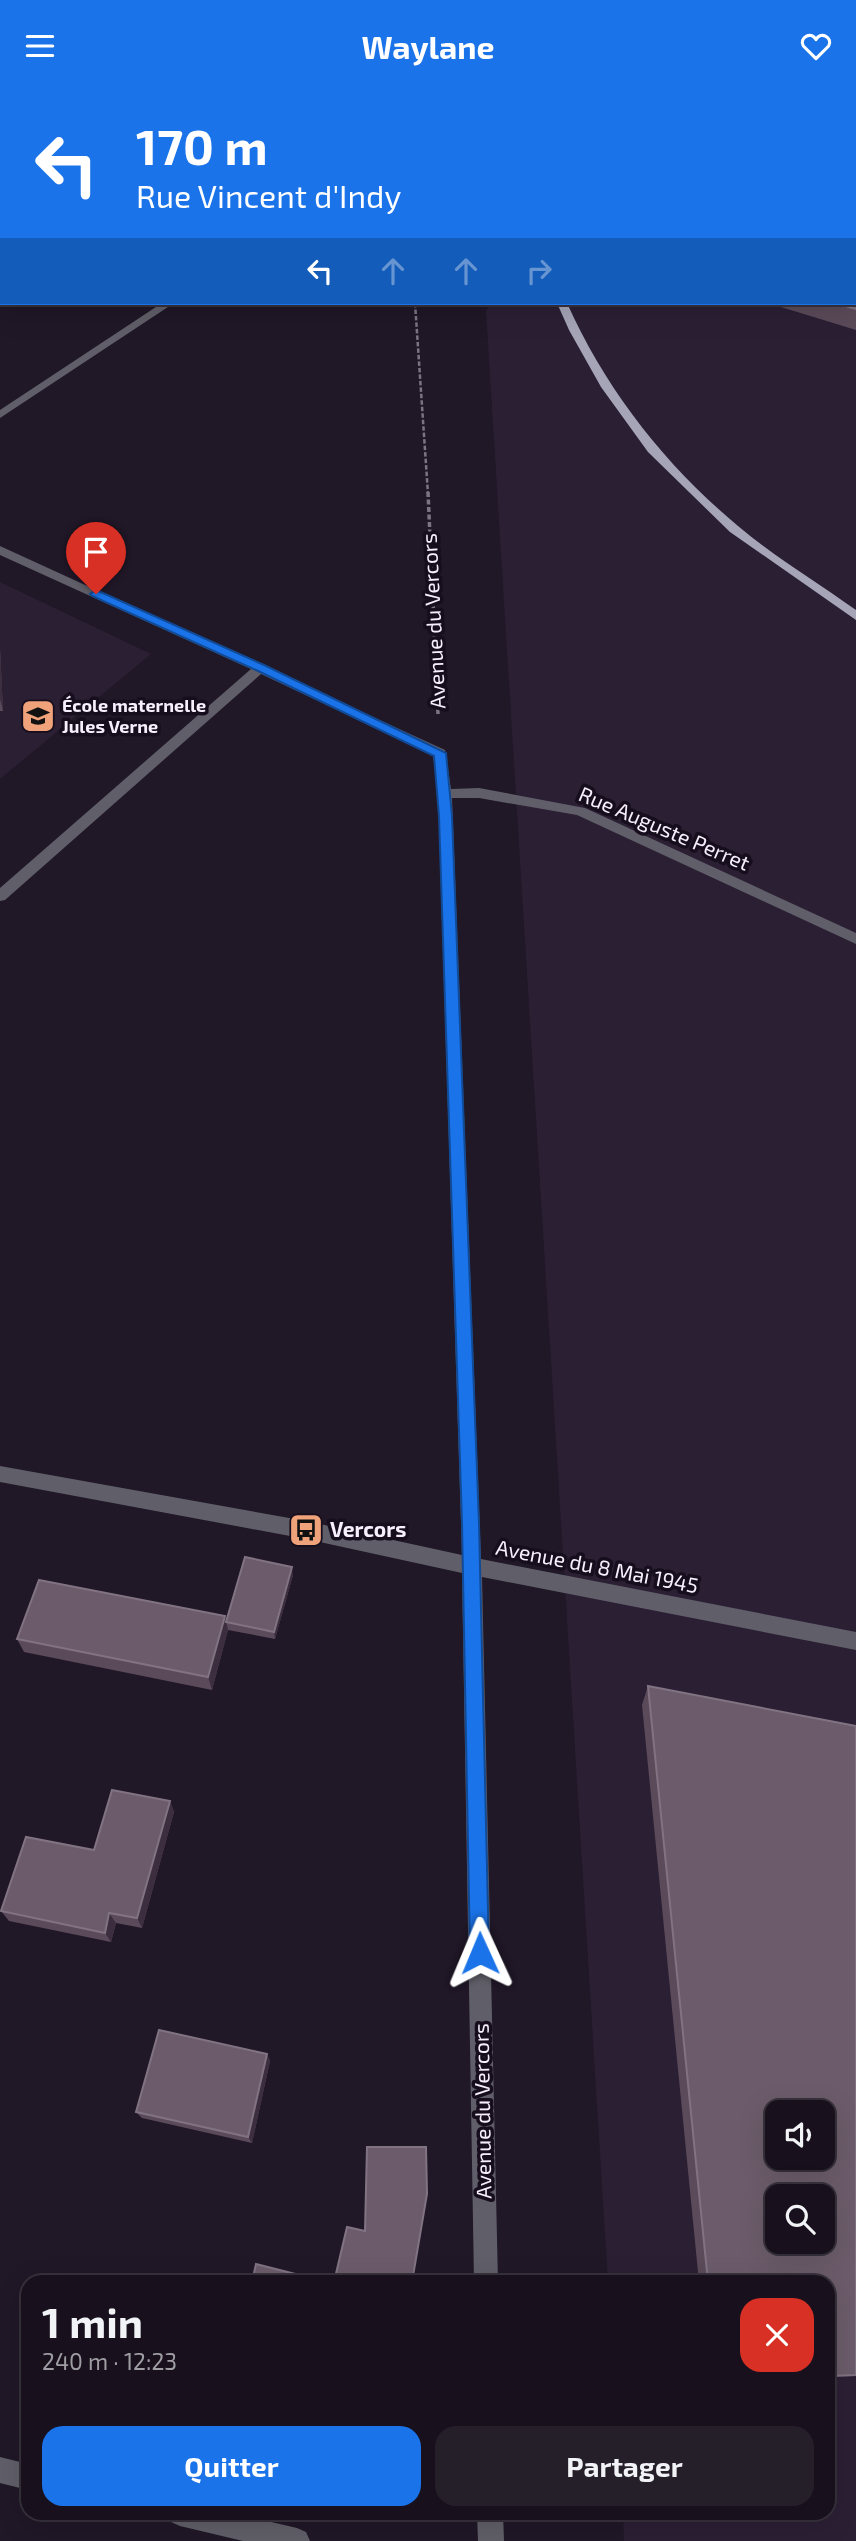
<!DOCTYPE html>
<html lang="fr">
<head>
<meta charset="utf-8">
<style>
  body { margin:0; font-family:"Exo 2",sans-serif; background:#251f2a; color:#f1f3f6; height:100vh; display:flex; flex-direction:column; font-size:26px; white-space:nowrap }
  * { box-sizing:border-box; margin:0 }
  p { font-size:23px; color:#9f9da4 }
  .icon { flex:none; width:38px; height:38px; fill:none; stroke:currentColor; stroke-width:2; stroke-linecap:round; stroke-linejoin:round }
  .map { position:relative; flex:1; overflow:hidden }
  .details { position:absolute; left:21px; top:2184px; width:814px; height:245px; display:flex; flex-direction:column; background:#18111d; border-radius:21px; box-shadow:0 7px 28px #0002,0 0 0 2px #36313b }
  .details>* { flex:none }
  .guide { position:absolute; left:0px; top:0px; width:858px; height:214px; box-shadow:0 7px 28px #0002,0 0 0 2px #36313b; background:#1a73e8; color:#fff; overflow:hidden }
  .tools { position:absolute; left:765px; top:2009px; display:grid; gap:14px }
  .tools a { display:grid; place-items:center; width:70px; height:70px; border-radius:14px; background:#18111d; box-shadow:0 7px 28px #0002,0 0 0 2px #36313b; font-size:35px }
  .pin { position:absolute; display:grid; place-items:center; width:60px; height:60px; color:#fff; margin:-72px -30px; border-radius:50% 50% 50% 0; rotate:-45deg; box-shadow:0 0 7px #0007 }
  .pin .icon { rotate:45deg }
  .me { position:absolute; width:77px; margin:-38px; rotate:359deg; stroke-linejoin:round; filter:drop-shadow(0 0 5px #0008) }
  .turn { display:flex; align-items:center; gap:24px; height:147px; padding:0 21px; font-size:32px }
  .turn .icon { width:91px; height:91px; stroke-width:2.5 }
  .turn b { display:block; font-size:49px; line-height:60px }
  .lanes { display:flex; align-items:center; height:66px; padding:0 21px; background:#0003; justify-content:center; gap:35px; direction:ltr }
  .lanes .off { opacity:.35 }
  .round { display:grid; place-items:center; flex:none; width:74px; height:74px; border-radius:21px; background:#251f2a }
  .overview { display:flex; align-items:center; justify-content:space-between; height:119px; padding:0 21px }
  h1 { font-size:42px; font-weight:700; line-height:52px }
  .action { display:flex; gap:14px; margin-top:auto; padding:14px 21px }
  .action a { flex:1; height:80px; border-radius:21px; background:#1a73e8; color:#fff; font-size:28px; font-weight:700; line-height:80px; text-align:center }
  .action a+a { background:#251f2a; color:#f1f3f6 }
  header { display:flex; justify-content:space-between; align-items:center; height:91px; padding:0 21px; background:#1a73e8; color:#fff; font-size:32px; font-weight:700 }
  .map>svg:first-child { display:block }
  .built { fill:#2b1f34; fill-rule:evenodd }
  .lines { fill:none; stroke-linecap:round; stroke-linejoin:round }
  .path-far1 { stroke:#7c7482; stroke-width:2.5; stroke-dasharray:4.5 2; stroke-linecap:butt }
  .path { stroke:#7c7482; stroke-width:3.5; stroke-dasharray:5 2.5; stroke-linecap:butt }
  .lane { fill:#605f69; fill-rule:evenodd }
  .street { fill:#605f69; fill-rule:evenodd }
  .primary { fill:#a6a5b8; fill-rule:evenodd }
  .wall { fill:#5b4a59 }
  .shaded-wall { fill:#3c2e3e }
  .building { fill:#6c5c6b; stroke:#817382; stroke-width:2; fill-rule:evenodd }
  .route { fill:#1a73e8; stroke:#114b97; stroke-width:2 }
  .labels { text-anchor:middle; stroke-width:7; stroke-linejoin:round; paint-order:stroke }
  .far-poi-label { font-size:18px; font-weight:bold; fill:#f7f0fc; stroke:#170e1d; text-anchor:start }
  .street-label { font-size:21px; fill:#f7f0fc; stroke:#170e1d }
  .poi-label { font-size:21px; font-weight:bold; fill:#f7f0fc; stroke:#170e1d; text-anchor:start }
</style>
</head>
<body>
<header><svg class="icon" aria-label="menu" viewBox="0 0 24 24"><path d="M4 6h16M4 12h16M4 18h16"/></svg>Waylane<svg class="icon" aria-label="heart" viewBox="0 0 24 24"><path d="M12 20l-8-8c-3-5 5-10 8-4 3-6 11-1 8 4z"/></svg></header>
<div class="map">
<svg width="856" height="2450" viewBox="0 0 856 2450">
  <rect width="100%" height="100%" fill="#201727"/>
  <path class="built" d="M568,0H856V2450H624L623,2422H828V2191H608L486,220L492,212H856V2ZM777,2021H822V2067H777ZM777,2105H822V2151H777Z
    M0,491L151,563L0,688Z"/>
  <g class="lines">
    <path class="path-far1" d="M415,212L428,403"/>
    <path class="path" d="M428,401L438,623"/>
    <path class="lane" d="M656,0H666L655,2Z"/>
    <path class="street" d="M14,0H25L13,2Z
      M154,0H167L168,2H156Z
      M380,0H390L379,2Z
      M2,7V13L0,14V8Z
      M162,212H174L0,327V319Z
      M0,455L445,659L451,698L479,697L585,717L856,842V853L577,724L479,707H452L481,1468L856,1541V1559L482,1486L498,2191H474L462,1482L306,1448L0,1391V1375L306,1430L462,1464L438,703L433,664L261,583L5,809L0,810V797L251,578L0,464Z
      M0,2366L28,2373V2399L0,2392Z
      M167,2422H233L297,2437L306,2441L310,2450H243L180,2435L171,2431Z
      M477,2422H503L504,2450H478Z"/>
    <path class="primary" d="M492,0H502L503,2H493Z
      M538,0H548V2H538Z
      M557,212H567C606,299 665,374 738,435C775,466 817,491 856,519V529L730,441L648,361L601,296L569,239Z"/>
  </g>
  <path class="wall" d="M856,143V239L768,212H856Z
    M0,557L3,620H0Z
    M293,1484L275,1548L228,1539L212,1599L24,1561L17,1548L225,1525L226,1531Z
    M648,1595L856,1635V2285L828,2286V2191H699L642,1614Z
    M170,1710L174,1721L142,1837L116,1832L111,1851L9,1830L1,1820Z
    M267,1963L270,1970L252,2052L142,2027L136,2021Z"/>
  <path class="shaded-wall" d="M0,557L3,620L0,608Z
    M292,1476L293,1484L275,1548L274,1541Z
    M225,1525L228,1539L212,1599L208,1586Z
    M170,1710L174,1721L142,1837L137,1827Z
    M109,1822L116,1832L111,1851L105,1842Z
    M267,1963L270,1970L252,2052L248,2046Z"/>
  <path class="building" d="M677,0H789L796,2H675Z
    M856,143V218L835,212H856Z
    M245,1466L292,1476L274,1541L226,1531Z
    M39,1489L225,1525L208,1586L17,1548Z
    M648,1595L856,1635V2284L828,2285V2191H708ZM777,2021H822V2067H777ZM777,2105H822V2151H777Z
    M112,1699L170,1710L137,1827L109,1822L105,1842L1,1820L26,1746L94,1759Z
    M159,1939L267,1963L248,2046L136,2021Z
    M367,2056H426L427,2103L412,2191H334L347,2136L365,2140Z
    M256,2173L327,2191H252Z"/>
  <path class="route" d="M96,499L264,574L446,662L452,725L479,1432L489,1862L487,1869L480,1872L472,1869L470,1862L462,1432L439,725L434,665L256,579L92,505L90,503Z"/>
  <defs>
    <g id="school-square" transform="scale(1.75)"><rect x="-9" y="-9" width="18" height="18" rx="4" fill="#f0a27a" stroke="#170e1d"/><path d="M0-5L7-2L0 1L-7-2ZM-4 1L0 2.5L4 1V4Q0 6-4 4Z" fill="#111"/></g>
    <g id="bus-square" transform="scale(1.75)"><rect x="-9" y="-9" width="18" height="18" rx="4" fill="#f0a27a" stroke="#170e1d"/><path d="M-5-6H5V4H4V6H2V4H-2V6H-4V4H-5ZM-3.5-4V0h7V-4ZM-3.5 1.2v1.5H-2V1.2ZM2 1.2v1.5H3.5V1.2Z" fill="#111"/></g>
  </defs>
  <g fill-rule="evenodd">
    <use href="#school-square" x="38" y="625"/>
    <use href="#bus-square" x="306" y="1439"/>
  </g>
  <g class="labels">
    <g class="far-poi-label">
      <text x="62" y="621">École maternelle<tspan x="62" dy="21">Jules Verne</tspan></text>
    </g>
    <g class="street-label">
      <text transform="translate(434 530) rotate(-93)" y="7">Avenue du Vercors</text>
      <text transform="translate(664 738) rotate(23)" y="7">Rue Auguste Perret</text>
      <text transform="translate(597 1476) rotate(11)" y="7">Avenue du 8 Mai 1945</text>
      <text transform="translate(483 2020) rotate(-91)" y="7">Avenue du Vercors</text>
    </g>
    <g class="poi-label">
      <text x="330" y="1446">Vercors</text>
    </g>
  </g>
</svg>
<div class="tools">
<a><svg class="icon" aria-label="sound" viewBox="0 0 24 24"><path d="M4 9h4l5-4v14l-5-4H4zM17 9q2 3 0 6"/></svg></a>
<a><svg class="icon" aria-label="search" viewBox="0 0 24 24"><circle cx="10" cy="10" r="6"/><path d="M15 15l6 6"/></svg></a>
</div>
<div class="pin" style="left:96px;top:503px;background:#d93025"><svg class="icon" aria-label="arrive" viewBox="0 0 24 24"><path d="M6 21V4h12l-3 4 3 4H6"/></svg></div>
<svg class="me" style="left:480px;top:1862px" viewBox="-20 -20 40 40"><path d="M0-17L14 15 0 8-14 15z" fill="#1a73e8" stroke="#fff" stroke-width="4"/></svg>
<div class="guide">
<div class="turn"><svg class="icon" aria-label="left" viewBox="0 0 24 24"><path d="M17 20v-9H6M10 6l-5 5 5 5"/></svg><div><b>170 m</b>Rue Vincent d'Indy</div></div>
<div class="lanes"><svg class="icon" aria-label="left" viewBox="0 0 24 24"><path d="M17 20v-9H6M10 6l-5 5 5 5"/></svg><svg class="icon off" aria-label="ahead" viewBox="0 0 24 24"><path d="M12 20V5M6 11l6-6 6 6"/></svg><svg class="icon off" aria-label="ahead" viewBox="0 0 24 24"><path d="M12 20V5M6 11l6-6 6 6"/></svg><svg class="icon off" aria-label="right" viewBox="0 0 24 24"><path d="M7 20v-9h11M14 6l5 5-5 5"/></svg></div>
</div>
<section class="details">
<div class="overview"><div><h1>1 min</h1><p>240 m · 12:23</p></div><a class="round" style="background:#d93025;color:#fff"><svg class="icon" aria-label="close" viewBox="0 0 24 24"><path d="M6 6l12 12M18 6L6 18"/></svg></a></div>
<div class="action"><a>Quitter</a><a>Partager</a></div>
</section>
</div>
</body>
</html>
